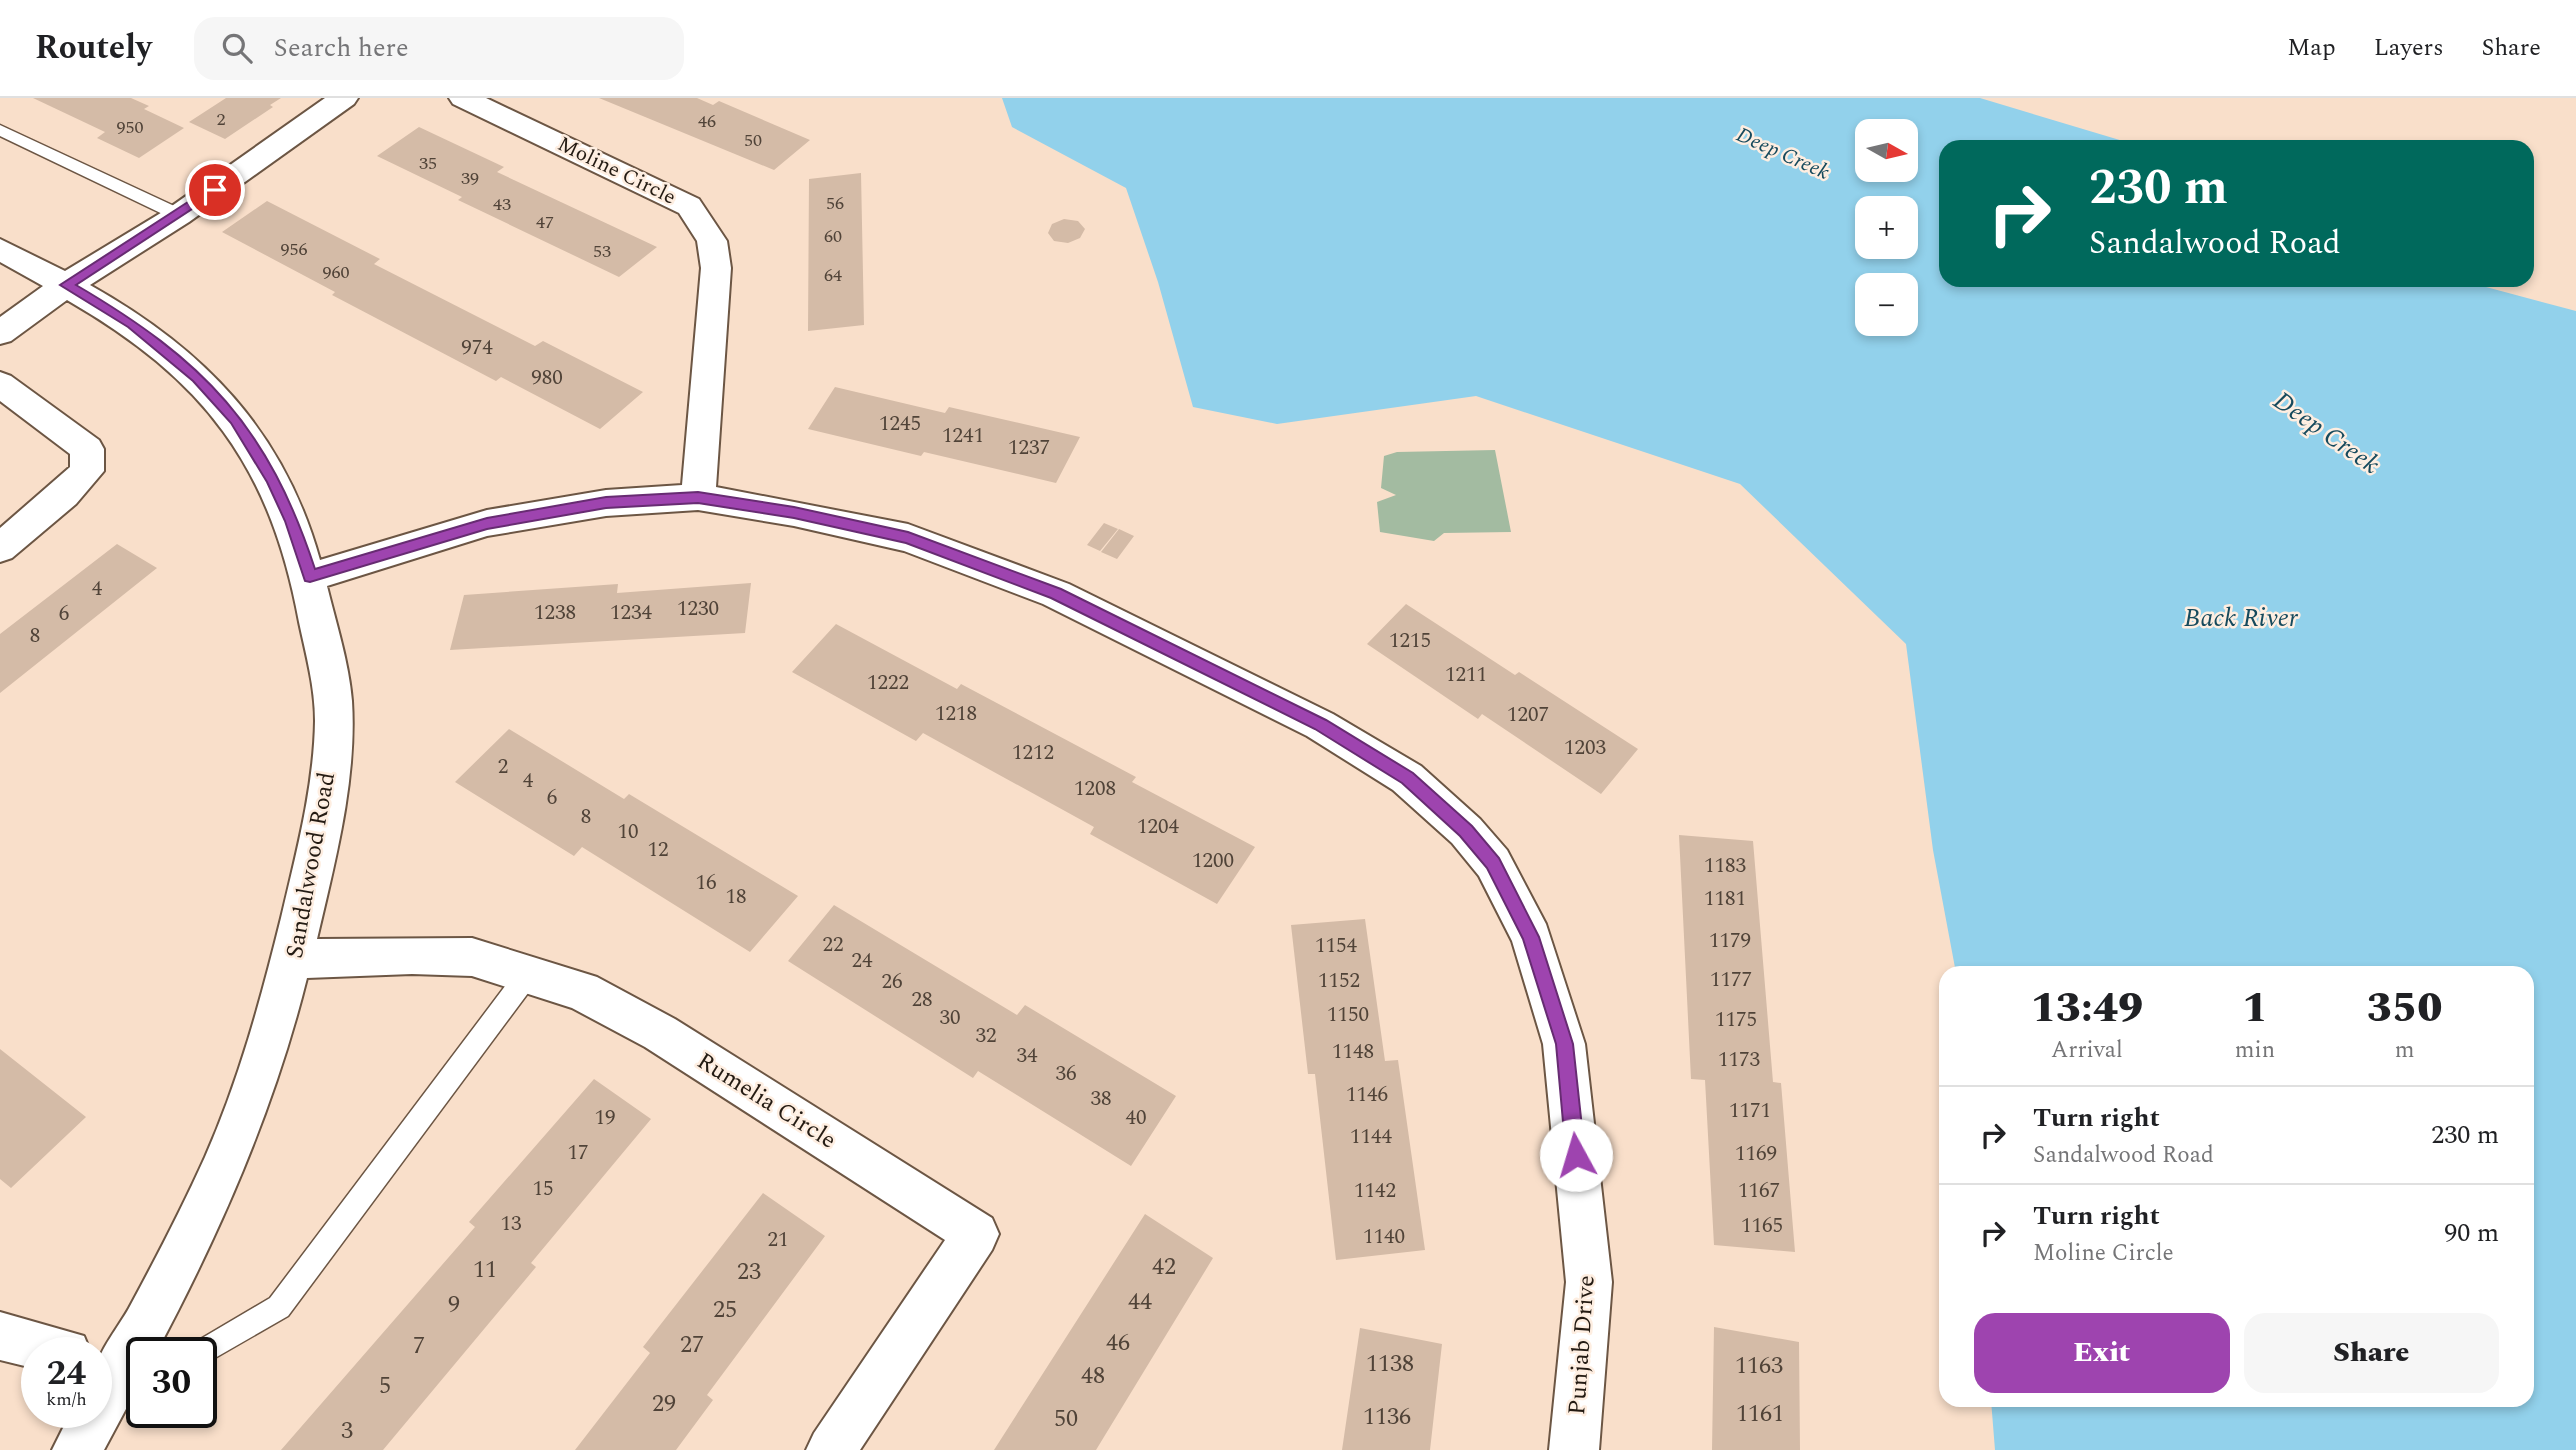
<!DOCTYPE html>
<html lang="en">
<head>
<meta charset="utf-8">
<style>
  body { margin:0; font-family:Spectral,serif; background:#f6f6f6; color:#202124; height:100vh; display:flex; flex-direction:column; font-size:26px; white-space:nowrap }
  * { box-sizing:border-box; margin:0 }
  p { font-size:23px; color:#757577 }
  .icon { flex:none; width:38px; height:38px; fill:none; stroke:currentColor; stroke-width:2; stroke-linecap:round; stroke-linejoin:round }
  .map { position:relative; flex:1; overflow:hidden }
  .sheet { position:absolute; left:1939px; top:868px; width:595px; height:441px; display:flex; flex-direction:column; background:#fff; border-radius:21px; box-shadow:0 4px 10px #0003 }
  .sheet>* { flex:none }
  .top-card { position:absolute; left:1939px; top:42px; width:595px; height:147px; border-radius:21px; box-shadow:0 4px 10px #0003; background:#00695c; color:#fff; overflow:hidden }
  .needle { width:46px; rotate:98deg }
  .fabs { position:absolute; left:1855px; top:21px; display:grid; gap:14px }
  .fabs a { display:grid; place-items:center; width:63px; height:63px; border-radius:14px; background:#fff; box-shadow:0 4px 10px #0003; font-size:35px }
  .speed { position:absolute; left:21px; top:1239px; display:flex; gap:14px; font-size:35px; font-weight:700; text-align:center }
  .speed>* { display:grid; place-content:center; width:91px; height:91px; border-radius:50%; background:#fff; box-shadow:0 4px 10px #0003; line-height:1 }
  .speed small { font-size:18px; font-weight:400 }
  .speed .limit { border:4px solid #111; border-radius:10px; background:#fff; color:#111 }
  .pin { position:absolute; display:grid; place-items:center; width:60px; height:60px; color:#fff; margin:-30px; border:4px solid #fff; border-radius:50%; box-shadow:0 2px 7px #0007 }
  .me { position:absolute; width:77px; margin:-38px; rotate:354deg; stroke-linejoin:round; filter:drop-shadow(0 0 5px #0008) }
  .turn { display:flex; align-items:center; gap:24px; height:147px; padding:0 35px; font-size:32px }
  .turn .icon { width:91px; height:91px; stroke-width:2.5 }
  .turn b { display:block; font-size:49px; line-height:60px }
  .eta { display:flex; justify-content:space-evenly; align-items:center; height:119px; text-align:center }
  .eta b { font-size:42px; font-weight:800; line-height:49px }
  .button { display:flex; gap:14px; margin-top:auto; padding:14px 35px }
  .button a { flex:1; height:80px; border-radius:21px; background:#9e44af; color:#fff; font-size:28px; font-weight:800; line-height:80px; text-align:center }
  .button a+a { background:#f6f6f6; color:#202124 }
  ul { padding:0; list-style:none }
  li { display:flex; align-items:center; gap:21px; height:98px; padding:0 35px; border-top:2px solid #e0e0e0 }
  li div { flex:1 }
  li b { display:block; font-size:26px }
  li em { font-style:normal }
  header { display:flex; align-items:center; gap:42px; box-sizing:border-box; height:98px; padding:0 35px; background:#fff; border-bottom:2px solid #e0e0e0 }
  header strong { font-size:33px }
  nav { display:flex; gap:38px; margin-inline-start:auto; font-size:24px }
  .search { width:490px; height:63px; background:#f6f6f6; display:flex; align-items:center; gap:18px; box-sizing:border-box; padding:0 24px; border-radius:21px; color:#757577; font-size:26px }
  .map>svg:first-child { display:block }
  .green { fill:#a3bba1 }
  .water { fill:#92d1eb; fill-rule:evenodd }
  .building { fill:#d4bba7 }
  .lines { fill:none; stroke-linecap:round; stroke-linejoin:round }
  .lane-casing { stroke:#6c5644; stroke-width:3 }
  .street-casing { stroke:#6c5644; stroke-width:4 }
  .lane { fill:#fff; fill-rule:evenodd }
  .street { fill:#fff; fill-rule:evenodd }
  .route { fill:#9e44af; stroke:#672c72; stroke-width:2 }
  .labels { text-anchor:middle; stroke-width:5; stroke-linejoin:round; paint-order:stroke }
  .far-number-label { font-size:18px; fill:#504338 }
  .far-water-label { font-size:21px; font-style:italic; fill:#164a5d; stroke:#feeee1 }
  .far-street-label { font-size:21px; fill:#241b13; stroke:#feeee1 }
  .number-label { font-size:21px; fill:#504338 }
  .street-label { font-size:24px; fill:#241b13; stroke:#feeee1 }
  .near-number-label { font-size:24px; fill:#504338 }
  .water-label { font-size:26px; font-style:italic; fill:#164a5d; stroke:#feeee1 }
</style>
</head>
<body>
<header>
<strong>Routely</strong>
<div class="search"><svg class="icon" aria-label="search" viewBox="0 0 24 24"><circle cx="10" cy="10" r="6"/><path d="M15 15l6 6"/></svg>Search here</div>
<nav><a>Map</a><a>Layers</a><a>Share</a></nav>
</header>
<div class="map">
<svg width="2576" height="1352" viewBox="0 0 2576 1352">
  <rect width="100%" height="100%" fill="#f9dfca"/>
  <path class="green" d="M1495,352L1511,434L1444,435L1434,443L1380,434L1377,404L1396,397L1381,390L1384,358L1397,354Z"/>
  <path class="water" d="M1002,0H1980L2123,43L2153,49H1946V182H2460L2576,213V1352H1995L1991,1302H2527V875H1956L1933,752L1906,546L1740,386L1476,298L1277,326L1193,309L1158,184L1126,90L1012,29ZM1867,33H1906V72H1867ZM1867,110H1906V149H1867ZM1867,187H1906V226H1867Z"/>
  <path class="building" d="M33,0H131L149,8L144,11L184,30L139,60L97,40L105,34Z
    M226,0H281L270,7L273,9L225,41L189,24Z
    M599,0H697L713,7L719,3L810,42L774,72Z
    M419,29L504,69L497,74L657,149L619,179L458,102L462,99L377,58Z
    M861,75L864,227L808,233L809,81Z
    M267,103L380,161L374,166L535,248L543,243L643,294L600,331L501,279L496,283L332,197L335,194L222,134Z
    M1064,121L1078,123L1085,131L1080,140L1068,145L1054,143L1048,135L1052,126Z
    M835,289L945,315L949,309L1080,339L1056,385L924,354L921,358L808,331Z
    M1104,425L1118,431L1100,453L1087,447Z
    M1119,431L1134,438L1117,461L1101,454Z
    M117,446L157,470L0,595V536Z
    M751,485L745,535L450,552L464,497L618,486L617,495Z
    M1406,506L1515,577L1519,574L1638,651L1601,696L1482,616L1478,621L1367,546Z
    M836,526L957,591L961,586L1136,679L1132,684L1255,749L1217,806L1090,736L1094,729L923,635L916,643L792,574Z
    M509,631L624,701L629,696L798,798L750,854L582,749L574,758L455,684Z
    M1679,737L1753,743L1773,984L1781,985L1795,1154L1714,1147L1705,982L1691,981Z
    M834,807L1017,917L1025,907L1176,998L1131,1068L978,973L973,980L788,863Z
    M1365,821L1385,963L1398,962L1425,1152L1336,1162L1315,976H1308L1291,827Z
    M0,951L86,1019L11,1090L0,1081Z
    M594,981L651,1021L531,1165L536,1169L383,1352H281L475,1129L469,1124Z
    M763,1095L825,1138L707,1297L713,1302L676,1352H575L650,1255L643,1249Z
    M1145,1116L1213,1160L1096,1352H994Z
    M1714,1229L1799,1244L1800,1352H1712Z
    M1360,1230L1442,1246L1430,1352H1342Z"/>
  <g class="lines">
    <g class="lane-casing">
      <path id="lane" d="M0,27L185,113L187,117L179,122L173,121L0,38Z
        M529,864L537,867L540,875L537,883L288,1218L201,1268V1255H188L192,1246L270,1200L521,867Z"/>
    </g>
    <g class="street-casing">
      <path id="street" d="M325,0H358L354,6L189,124L90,187C204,251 284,333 320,462L487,412L606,392L682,387L701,170L697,143L679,115L453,6L449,0H486L699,101L727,143L731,170L716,389L908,426L1069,486L1333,616L1421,668L1480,721L1507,752L1546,826L1585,946L1612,1184L1599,1352H1549L1566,1184L1543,946L1512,843L1479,778L1452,745L1393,692L1307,638L1043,506L904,453L794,428L698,412L606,418L487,438L327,488C336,525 349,565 352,603C357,682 335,764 317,841L472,840L597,879L675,921L992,1120L999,1136L992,1152L860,1352H806L814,1335L945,1142L645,949L572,910L472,878L412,876L307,880C274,1012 220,1135 156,1255H142V1281L104,1352H52L71,1314H96C96,1300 94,1284 96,1270C100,1251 119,1228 129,1210C156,1160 182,1110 205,1059C239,982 261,901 281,820C296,756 314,689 315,623C315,589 306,557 299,524C270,367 204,281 67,202L11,243L0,246V219L43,188L0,164V141L65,173L169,110Z
        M0,274L11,278L99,342L104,351V373L76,406L12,460L0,464V430L70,369V356L0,303Z
        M0,1214L84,1238L91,1255H37V1271L0,1262Z"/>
    </g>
    <use href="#lane" class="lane"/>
    <use href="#street" class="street"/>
  </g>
  <path class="route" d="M211,89L221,92L76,187C204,262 268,328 315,471L487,420L606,399L698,394L794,409L908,434L1061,491L1326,622L1413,675L1472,728L1499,760L1539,839L1573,946L1585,1057L1582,1063L1576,1066L1569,1063L1566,1057L1556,946L1523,841L1487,770L1460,738L1402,685L1315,631L1051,500L906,445L794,420L698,405L606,410L487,431L310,484L305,483L285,423L267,384L231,325L193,283L128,229L60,187Z"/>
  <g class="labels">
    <g class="far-number-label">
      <text x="221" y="27">2</text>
      <text x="707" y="29">46</text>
      <text x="130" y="35">950</text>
      <text x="753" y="48">50</text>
      <text x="428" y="71">35</text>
      <text x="470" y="86">39</text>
      <text x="835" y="111">56</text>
      <text x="502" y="112">43</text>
      <text x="545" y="130">47</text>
      <text x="833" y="144">60</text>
      <text x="294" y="157">956</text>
      <text x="602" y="159">53</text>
      <text x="336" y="180">960</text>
      <text x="833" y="183">64</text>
    </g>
    <g class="far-water-label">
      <text transform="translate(1783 55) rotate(24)" y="7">Deep Creek</text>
    </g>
    <g class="far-street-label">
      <text transform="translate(617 72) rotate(26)" y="7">Moline Circle</text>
    </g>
    <g class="number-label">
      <text x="477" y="256">974</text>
      <text x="547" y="286">980</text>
      <text x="900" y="332">1245</text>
      <text x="963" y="344">1241</text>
      <text x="1029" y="356">1237</text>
      <text x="97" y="497">4</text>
      <text x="698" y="517">1230</text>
      <text x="555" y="521">1238</text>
      <text x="631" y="521">1234</text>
      <text x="64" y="522">6</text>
      <text x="35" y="544">8</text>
      <text x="1410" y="549">1215</text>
      <text x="1466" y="583">1211</text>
      <text x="888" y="591">1222</text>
      <text x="956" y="622">1218</text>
      <text x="1528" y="623">1207</text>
      <text x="1585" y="656">1203</text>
      <text x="1033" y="661">1212</text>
      <text x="503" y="675">2</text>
      <text x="528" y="689">4</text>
      <text x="1095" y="697">1208</text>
      <text x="552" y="706">6</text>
      <text x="586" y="725">8</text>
      <text x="1158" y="735">1204</text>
      <text x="628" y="740">10</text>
      <text x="658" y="758">12</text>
      <text x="1213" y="769">1200</text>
      <text x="1725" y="774">1183</text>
      <text x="706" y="791">16</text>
      <text x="736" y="805">18</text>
      <text x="1725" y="807">1181</text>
      <text x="1730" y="849">1179</text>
      <text x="833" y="853">22</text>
      <text x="1336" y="854">1154</text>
      <text x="862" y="869">24</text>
      <text x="1731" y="888">1177</text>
      <text x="1339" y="889">1152</text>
      <text x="892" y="890">26</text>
      <text x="922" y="908">28</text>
      <text x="1348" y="923">1150</text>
      <text x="950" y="926">30</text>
      <text x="1736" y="928">1175</text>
      <text x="986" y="944">32</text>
      <text x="1353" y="960">1148</text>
      <text x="1027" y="964">34</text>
      <text x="1739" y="968">1173</text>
      <text x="1066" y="982">36</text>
      <text x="1367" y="1003">1146</text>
      <text x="1101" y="1007">38</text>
      <text x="1750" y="1019">1171</text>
      <text x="605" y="1026">19</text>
      <text x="1136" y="1026">40</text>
      <text x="1371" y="1045">1144</text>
      <text x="578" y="1061">17</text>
      <text x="1756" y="1062">1169</text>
      <text x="543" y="1097">15</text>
      <text x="1375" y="1099">1142</text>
      <text x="1759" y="1099">1167</text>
      <text x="511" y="1132">13</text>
      <text x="1762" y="1134">1165</text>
      <text x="1384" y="1145">1140</text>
      <text x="778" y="1148">21</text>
    </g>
    <g class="street-label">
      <text transform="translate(310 767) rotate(-80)" y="8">Sandalwood Road</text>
      <text transform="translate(767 1002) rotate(32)" y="8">Rumelia Circle</text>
      <text transform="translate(1581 1247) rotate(-86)" y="8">Punjab Drive</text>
    </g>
    <g class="near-number-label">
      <text x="1164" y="1176">42</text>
      <text x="485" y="1179">11</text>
      <text x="749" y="1181">23</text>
      <text x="1140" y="1211">44</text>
      <text x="454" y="1214">9</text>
      <text x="725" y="1219">25</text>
      <text x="1118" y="1252">46</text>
      <text x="692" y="1254">27</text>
      <text x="419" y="1255">7</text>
      <text x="1390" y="1273">1138</text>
      <text x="1759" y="1275">1163</text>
      <text x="1093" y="1285">48</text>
      <text x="385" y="1295">5</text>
      <text x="664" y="1313">29</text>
      <text x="1760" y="1323">1161</text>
      <text x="1387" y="1326">1136</text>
      <text x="1066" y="1328">50</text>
      <text x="347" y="1340">3</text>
    </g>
    <g class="water-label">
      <text transform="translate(2327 334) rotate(35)" y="9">Deep Creek</text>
      <text x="2241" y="528">Back River</text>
    </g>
  </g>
</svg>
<div class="fabs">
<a><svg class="needle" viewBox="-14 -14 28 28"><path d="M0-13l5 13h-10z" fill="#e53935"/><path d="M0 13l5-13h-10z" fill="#757577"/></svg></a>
<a>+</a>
<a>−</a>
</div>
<div class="speed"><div>24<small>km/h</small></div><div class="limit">30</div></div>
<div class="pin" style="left:215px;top:92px;background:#d93025"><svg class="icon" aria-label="arrive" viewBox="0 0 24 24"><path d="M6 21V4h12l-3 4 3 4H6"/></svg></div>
<svg class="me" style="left:1576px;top:1057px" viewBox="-20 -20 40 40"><circle r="19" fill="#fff"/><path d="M0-13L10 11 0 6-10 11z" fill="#9e44af"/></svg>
<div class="top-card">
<div class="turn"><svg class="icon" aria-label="right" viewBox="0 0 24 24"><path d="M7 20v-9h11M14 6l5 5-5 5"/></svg><div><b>230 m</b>Sandalwood Road</div></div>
</div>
<section class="sheet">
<div class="eta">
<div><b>13:49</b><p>Arrival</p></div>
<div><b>1</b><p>min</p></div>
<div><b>350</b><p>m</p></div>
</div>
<ul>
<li><svg class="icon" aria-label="right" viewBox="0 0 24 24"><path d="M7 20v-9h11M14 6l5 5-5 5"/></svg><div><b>Turn right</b><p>Sandalwood Road</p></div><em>230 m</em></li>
<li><svg class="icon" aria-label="right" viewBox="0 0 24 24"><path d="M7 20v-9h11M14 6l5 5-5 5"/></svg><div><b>Turn right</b><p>Moline Circle</p></div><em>90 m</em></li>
</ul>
<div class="button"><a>Exit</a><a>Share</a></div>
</section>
</div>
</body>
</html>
